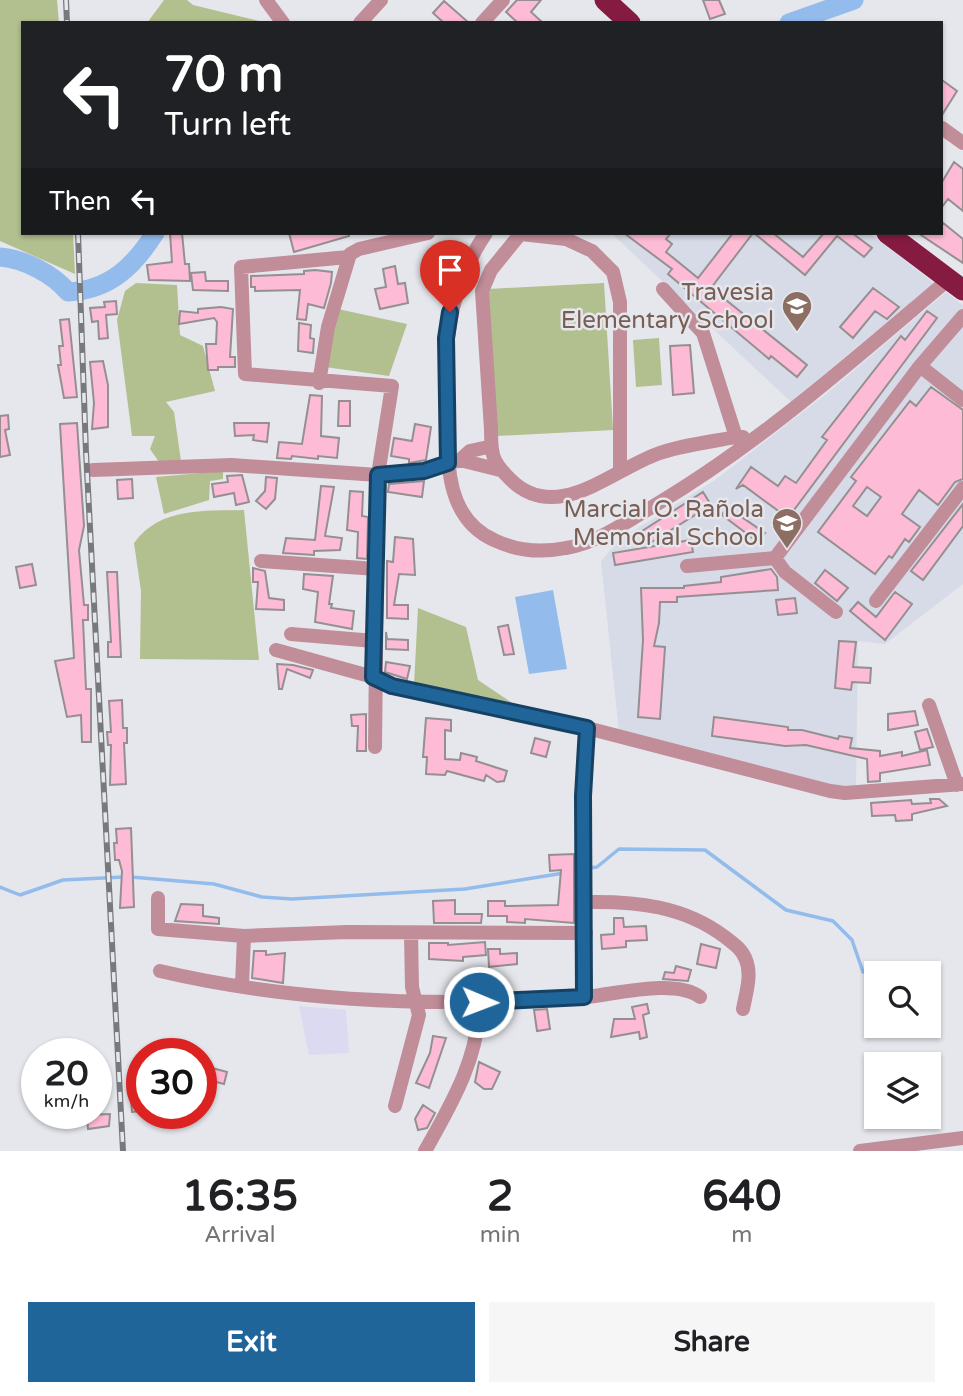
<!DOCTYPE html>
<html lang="en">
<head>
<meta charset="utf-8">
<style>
  body { margin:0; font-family:"Varela Round",sans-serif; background:#f6f6f6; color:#202124; height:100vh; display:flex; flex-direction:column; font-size:26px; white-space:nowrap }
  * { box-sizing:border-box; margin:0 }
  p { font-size:23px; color:#757577 }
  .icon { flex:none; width:38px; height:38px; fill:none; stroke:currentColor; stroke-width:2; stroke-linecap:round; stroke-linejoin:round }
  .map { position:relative; height:1151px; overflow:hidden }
  .side { display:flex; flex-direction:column; background:#fff; flex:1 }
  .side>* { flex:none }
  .top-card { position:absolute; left:21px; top:21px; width:922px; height:214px; border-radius:0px; box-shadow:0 2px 5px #0004; background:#202124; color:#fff; overflow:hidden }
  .fabs { position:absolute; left:864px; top:961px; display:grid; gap:14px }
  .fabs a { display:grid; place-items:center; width:77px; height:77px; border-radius:0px; background:#fff; box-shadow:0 2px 5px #0004; font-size:35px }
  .speed { position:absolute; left:21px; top:1038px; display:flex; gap:14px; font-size:35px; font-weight:700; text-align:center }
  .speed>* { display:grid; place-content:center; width:91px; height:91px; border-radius:50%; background:#fff; box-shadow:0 2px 5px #0004; line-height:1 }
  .speed small { font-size:18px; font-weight:400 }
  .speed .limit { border:10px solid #d22; background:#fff; color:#111 }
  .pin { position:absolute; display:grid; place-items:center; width:60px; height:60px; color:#fff; margin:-72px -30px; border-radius:50% 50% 50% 0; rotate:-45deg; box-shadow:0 0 7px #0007 }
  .pin .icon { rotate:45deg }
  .me { position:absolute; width:77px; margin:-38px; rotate:91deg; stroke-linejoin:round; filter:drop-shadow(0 0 5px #0008) }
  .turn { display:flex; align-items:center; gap:24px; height:147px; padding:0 28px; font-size:32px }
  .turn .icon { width:91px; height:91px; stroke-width:2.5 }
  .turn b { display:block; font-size:49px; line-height:60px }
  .then { display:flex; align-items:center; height:66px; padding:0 28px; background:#0003; gap:14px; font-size:26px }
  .eta { display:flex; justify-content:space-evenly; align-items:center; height:119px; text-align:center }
  .eta b { font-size:42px; font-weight:800; line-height:49px }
  .action { display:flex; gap:14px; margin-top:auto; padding:14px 28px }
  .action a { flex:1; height:80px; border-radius:0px; background:#20659a; color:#fff; font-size:28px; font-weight:800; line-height:80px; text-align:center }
  .action a+a { background:#f6f6f6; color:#202124 }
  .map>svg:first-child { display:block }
  .industrial { fill:#dcdaf0 }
  .built { fill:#d6dbe7 }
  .green { fill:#b2bf8f }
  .water { fill:#93bced }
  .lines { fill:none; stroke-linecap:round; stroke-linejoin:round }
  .stream { stroke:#93bced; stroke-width:3.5 }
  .river { stroke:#93bced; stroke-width:19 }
  .building { fill:#febbd6; stroke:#958f91; stroke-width:2; fill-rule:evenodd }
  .minor { stroke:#c08d98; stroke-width:14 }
  .highway { stroke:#851b41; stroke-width:21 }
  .rail-casing { stroke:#78797d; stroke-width:6 }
  .rail { stroke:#e5e7ec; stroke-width:3.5; stroke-dasharray:10; stroke-linecap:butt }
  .route-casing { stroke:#154264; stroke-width:18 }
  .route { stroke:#20659a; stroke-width:12 }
  .labels { text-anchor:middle; stroke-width:5; stroke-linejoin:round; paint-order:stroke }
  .education-label { font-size:24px; fill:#785e54; stroke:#e5e7ec; text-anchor:end }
</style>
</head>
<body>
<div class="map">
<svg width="963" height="1151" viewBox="0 0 963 1151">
  <rect width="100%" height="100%" fill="#e5e7ec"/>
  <path class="industrial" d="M299,1006L346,1010L349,1053L309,1055Z"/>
  <path class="built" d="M611,233H869L934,283L791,402Z
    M946,292L963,305V584L885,644L858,641L856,788H835L619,732L601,561L620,539L715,480L826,394Z"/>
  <path class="green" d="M0,0H57L59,23H23V233H73L75,274L0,241Z
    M164,0H187L193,5L267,23H147Z
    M136,283L177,285L180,335L203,346L215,391L166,402L174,412L181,461L159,462L150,449L155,436H132L117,320L125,291Z
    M604,283L613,430L497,436L488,289Z
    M338,309L407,324L389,376L325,367Z
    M659,338L662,385L636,387L633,340Z
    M223,471V479L210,481L209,500L164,514L156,477Z
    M244,510L259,660L140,659L141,591L134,543C160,507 204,511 244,510Z
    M418,608L466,627L478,680L518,707L414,685Z"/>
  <path class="water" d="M553,590L567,669L529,674L515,597Z"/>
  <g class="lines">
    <path class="stream" d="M589,868L597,867L619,849L705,850L786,910L833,921L852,940L863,972
      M131,877L214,884L262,897L292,899L465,889L564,873
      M0,887L20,895L63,880L123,877"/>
    <path class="river" d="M789,23L854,0
      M0,257C24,259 53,274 68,292C110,290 134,266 155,233"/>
  </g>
  <path class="building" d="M517,0H541L531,12L543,23H518L506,12Z
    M703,0H719L725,14L710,19Z
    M444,1L469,23H444L433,13Z
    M942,80L957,91L942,115Z
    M954,162L963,169V211L948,199L942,207V182Z
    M942,222L963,239V263L918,233H942Z
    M170,233H182L185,264H189L190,281L149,280L147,265L172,262Z
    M289,233H349V236L294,252Z
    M624,233H671L666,239L672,244L666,252L698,278L733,233H753L711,288L807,365L797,377L771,356L769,359L668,274L672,269Z
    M754,233H773L803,257L824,233H852L872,248L864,257L837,236L805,275Z
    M395,266L398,284L405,283L408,303L380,309L375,289L386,287L383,269Z
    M315,270L332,272L331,283L324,308L308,304L306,320L297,319L300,290L255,291V287H251V276L304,274V271Z
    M205,272L206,281H228V291L193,290L191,273Z
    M873,288L899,307L887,319L875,311L853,338L840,327Z
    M116,301L117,314L106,315L108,338L99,339L98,321L92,322L90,308L105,307L104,302Z
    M221,307L233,309L230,357H235V367H218V370H208L206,344H216L217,322L214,318L179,324L180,311L198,313V309Z
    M927,311L937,318L788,518L743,485L736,489L751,467L778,486L785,476L796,483L827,440L822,437L901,336L905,340Z
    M69,319L77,397L64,398L58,365H61L59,346H63L60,320Z
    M299,323L311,325L310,338L314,339L313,353L298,351Z
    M690,345L694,393L673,395L670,346Z
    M103,361L108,385V427L92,429L94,403L90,362Z
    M931,387L963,410V479L955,482L938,505L919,490L902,514L920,527L909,542L905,539L892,558L889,556L875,574L818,532L856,481L851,477L862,463L910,401L916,406ZM867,487L881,497L867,516L853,506Z
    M310,395L322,396L321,436L339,438L337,458L318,456V459L292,456L291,459L277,458L279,442L302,444Z
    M339,401H350V426H338Z
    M8,415L9,429L5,430L10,455L0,457V416Z
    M77,423L84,526L79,550L84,605H88V620H83L86,689H91V742H82L81,715L67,717L55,661L74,658L60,424Z
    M234,423H269L267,442L253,440L254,435L235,436Z
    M415,424L431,427L426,460L409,463V459L391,456L394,438L412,441Z
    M242,475L249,502L236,505L234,493L214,497L212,484L228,482L227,476Z
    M266,477L277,478L275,499L266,509L256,501L265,491Z
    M132,479L133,498L118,499L117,480Z
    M424,481L422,497L388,492L389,484Z
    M321,486L334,487L325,536L342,538L340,550L314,551V555L283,553L286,538L315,540Z
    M350,491L363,492L362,516L368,517L367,559L357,558L358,532L347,530Z
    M703,492L711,505L647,545L639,533Z
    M963,504V526L923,580L911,571Z
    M727,507L765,533L758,542L722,515Z
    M395,537L413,539L415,575L399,574L394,605H408V619L387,618V561L393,562Z
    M691,540L693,552L615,565L613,553Z
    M32,564L36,585L20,588L16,567Z
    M253,568L265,571L269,598L284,600V610L256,609L258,582H253Z
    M771,569L777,577L778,590L677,597V602H660L659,623L654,646L665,647L660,719L638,717L643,640L641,588H684V586L721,582V577Z
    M825,570L848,588L837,601L815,583Z
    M107,572H117L121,657H108V642H111Z
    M304,574L333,576L329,604H332L331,608L354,611L352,629L315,622L318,592L303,589Z
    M895,592L912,604L885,640L850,611L858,602L876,617Z
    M795,598L797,613L778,615L776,600Z
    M508,625L514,654L504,655L498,627Z
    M386,632L387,639L408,640V650L386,649Z
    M839,641L856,642L853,667L871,668L870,683L852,682L851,690L835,688Z
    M386,662L410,666L407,679L385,672Z
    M277,664L293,665L313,670L310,678L287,669L282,689H279Z
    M122,700L123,728H127V743H124L126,784L110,785L111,745H108L107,732H111L109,701Z
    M915,711L918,725L888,730V714Z
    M366,714V751H357L358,726H352L351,715Z
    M714,717L788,727V730H802L838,739L839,736L852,738L850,748L880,751V756L902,752V756L927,750L930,765L880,773V781L868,782L867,759L806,745L785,746L712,736Z
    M426,718L451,720V731L445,730V759L460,760L461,753L477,757L476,761L507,771L504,781L497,782L486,775L484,781L447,771L445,775L426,774L427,757H423Z
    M927,729L933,747L920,750L915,732Z
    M535,738L550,742L546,757L531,753Z
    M930,799H939L947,806L912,814V820L896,821L895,815L872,816L871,803L911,800L912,804L931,803Z
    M131,828L134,907L120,908L122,871L119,860H115L114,843H117L116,829Z
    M574,854V923L525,919V923L507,922V916H488V901H505V906L558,905L561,870L550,871L549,855Z
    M455,900V914H482L481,923H434L433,901Z
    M181,904L203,905V916L219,918V924L175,921Z
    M614,918H623L624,927L646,926L647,940L626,941V947L602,949L601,935L614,934Z
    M485,942L486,955L463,957V961L429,959V943H448V945Z
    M701,944L720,949L716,968L697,964Z
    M488,949H500V954L517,953V964L489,967Z
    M254,951H266V955L285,953L283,983L252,978Z
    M676,966L691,970L688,981L663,979L665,972L674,973Z
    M647,1004L649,1013L643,1015L647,1037L640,1039L639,1032L611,1037L614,1019H635L632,1007Z
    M547,1009L550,1029L537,1031L534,1010Z
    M433,1036L446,1038L429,1088L416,1083L430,1053Z
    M479,1062L500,1072L492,1089H484L475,1082Z
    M201,1065L227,1072L224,1084L201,1078Z
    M129,1076L142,1078L141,1111L132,1112Z
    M423,1105L435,1113L427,1128L418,1130L415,1119Z
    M110,1114L109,1126L88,1129L87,1115Z"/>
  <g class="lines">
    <path class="minor" d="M266,0L283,23
      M360,23L381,0
      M482,23L503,0
      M942,128L963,143
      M486,233C438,304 446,366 448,447C448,484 456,523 494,540C517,551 541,553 566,548C596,543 621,525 647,510C757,446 852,361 949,279
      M521,233L491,270L482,291L491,429C491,453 491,461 511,480C556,524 611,471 657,454C681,445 710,442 736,437
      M521,234L566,239L592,251L613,272L620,302V469
      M348,257L241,267L245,374L392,386L378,475L375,747
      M663,289L703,333L736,437H743
      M920,366L963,400
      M319,383L328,327L350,254L359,249L428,233
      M460,460L470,451L488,447
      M93,470L232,465L378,475L424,471L460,460L500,470
      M775,558L785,572L836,612
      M261,561L377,569
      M687,566L775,558L920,366L963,316
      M876,601L963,488
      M291,634L374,641
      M276,650L373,677L392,686L587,728L830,791L845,793L963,784
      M929,705L957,785
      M158,898V929L244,936L348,932L586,933
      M586,902C636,901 684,906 725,937C734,944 742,949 746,960C752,975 746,993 743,1009
      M160,971C296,1003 438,1007 576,998C610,996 674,977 700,997
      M242,986L244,936
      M584,997L583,796L587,728
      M395,1106L419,1015L412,987L411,934
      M425,1151C451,1105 480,1056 479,1002
      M860,1151L963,1138"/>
    <path class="highway" d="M605,0L630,23
      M887,233L963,290"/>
    <g class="rail-casing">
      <path id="rail" d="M66,0L67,23
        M78,233L86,452L123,1151"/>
    </g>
    <use href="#rail" class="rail"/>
  </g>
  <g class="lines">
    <g class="route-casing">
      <path id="route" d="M450,312L446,338L448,463L424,471L378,475L373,677L392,686L587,728L583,796L584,997L479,1002"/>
    </g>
    <use href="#route" class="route"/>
  </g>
  <defs>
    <g id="school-pin" transform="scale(1.575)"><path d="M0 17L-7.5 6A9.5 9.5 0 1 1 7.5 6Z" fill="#8d6e63" stroke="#e5e7ec"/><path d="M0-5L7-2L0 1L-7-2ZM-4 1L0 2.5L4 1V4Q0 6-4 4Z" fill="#fff"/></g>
  </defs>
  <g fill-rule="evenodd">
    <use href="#school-pin" x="797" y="306"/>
    <use href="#school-pin" x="787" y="523"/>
  </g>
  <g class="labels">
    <g class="education-label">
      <text x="774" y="300">Travesia<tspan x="774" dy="28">Elementary School</tspan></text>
      <text x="764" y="517">Marcial O. Rañola<tspan x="764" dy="28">Memorial School</tspan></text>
    </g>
  </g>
</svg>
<div class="fabs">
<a><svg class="icon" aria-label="search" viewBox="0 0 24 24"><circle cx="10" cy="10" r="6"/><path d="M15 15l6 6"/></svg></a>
<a><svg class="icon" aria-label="layers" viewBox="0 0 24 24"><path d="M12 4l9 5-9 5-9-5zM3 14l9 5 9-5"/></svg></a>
</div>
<div class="speed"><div>20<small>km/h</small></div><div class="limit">30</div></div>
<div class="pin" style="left:450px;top:312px;background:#d93025"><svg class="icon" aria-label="arrive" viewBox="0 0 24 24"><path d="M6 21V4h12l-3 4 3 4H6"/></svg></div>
<svg class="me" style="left:479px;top:1002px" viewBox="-20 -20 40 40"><circle r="17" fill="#20659a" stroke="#fff" stroke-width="3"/><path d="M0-11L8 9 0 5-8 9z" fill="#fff"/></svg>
<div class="top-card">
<div class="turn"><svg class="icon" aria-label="left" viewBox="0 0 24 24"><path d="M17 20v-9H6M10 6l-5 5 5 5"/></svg><div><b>70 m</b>Turn left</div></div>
<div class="then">Then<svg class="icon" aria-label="left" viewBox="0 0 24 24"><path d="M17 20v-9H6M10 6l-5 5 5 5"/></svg></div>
</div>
</div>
<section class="side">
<div class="eta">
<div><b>16:35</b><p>Arrival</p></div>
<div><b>2</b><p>min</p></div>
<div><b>640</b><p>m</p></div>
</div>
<div class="action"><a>Exit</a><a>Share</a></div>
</section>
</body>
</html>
